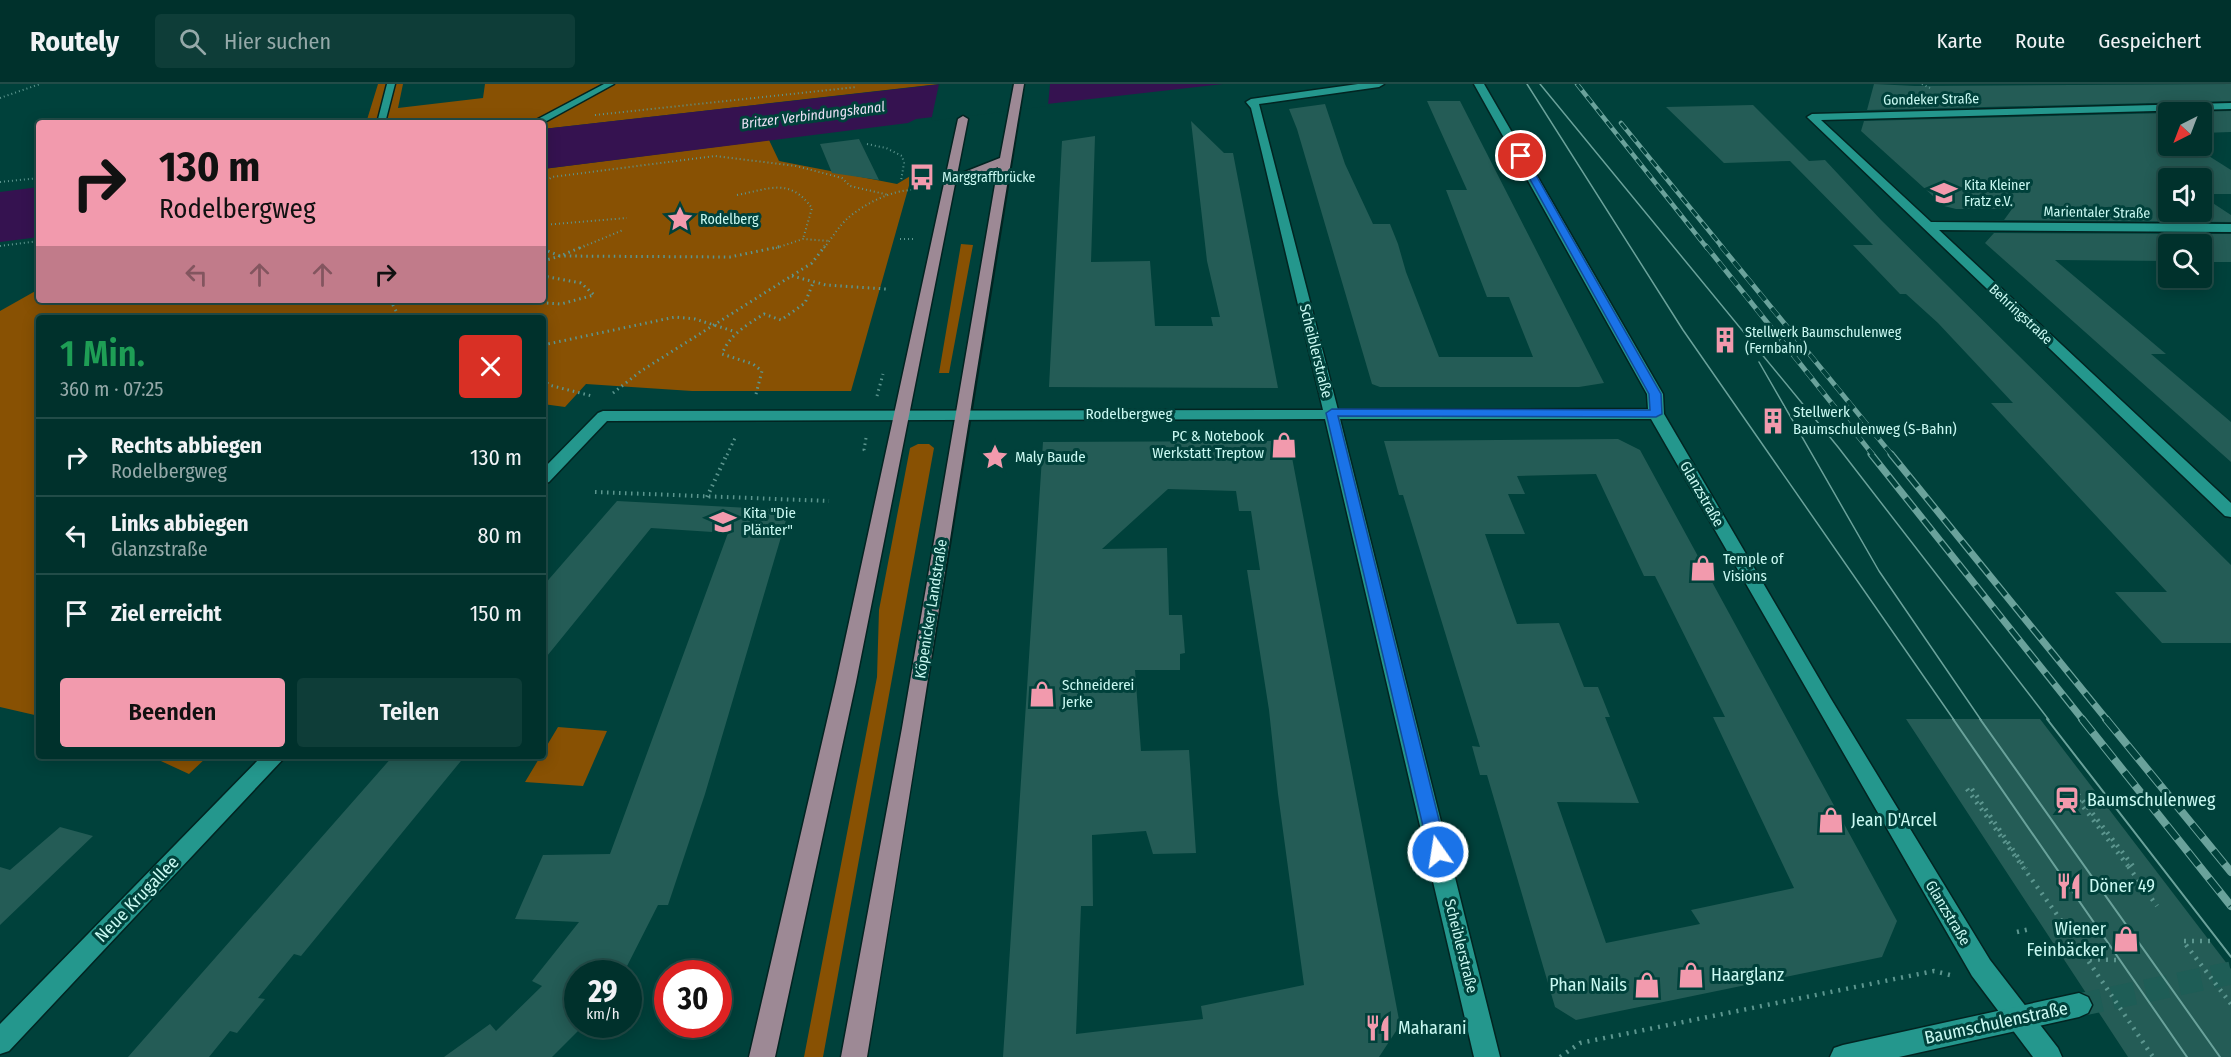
<!DOCTYPE html>
<html lang="de">
<head>
<meta charset="utf-8">
<style>
  body { margin:0; font-family:"Fira Sans Condensed",sans-serif; background:#0e3d38; color:#f1f3f6; height:100vh; display:flex; flex-direction:column; font-size:22px; white-space:nowrap }
  * { box-sizing:border-box; margin:0 }
  p { font-size:20px; color:#95a9a9 }
  .icon { flex:none; width:33px; height:33px; fill:none; stroke:currentColor; stroke-width:2; stroke-linecap:round; stroke-linejoin:round }
  .map { position:relative; flex:1; overflow:hidden }
  .details { position:absolute; left:36px; top:231px; width:510px; height:444px; display:flex; flex-direction:column; background:#00312c; border-radius:6px; box-shadow:0 3px 15px #0003,0 0 0 2px #224c48 }
  .details>* { flex:none }
  .banner { position:absolute; left:36px; top:36px; width:510px; height:183px; border-radius:6px; box-shadow:0 3px 15px #0003,0 0 0 2px #224c48; background:#f29aad; color:#111; overflow:hidden }
  .needle { width:39px; rotate:222deg }
  .controls { position:absolute; left:2158px; top:18px; display:grid; gap:12px }
  .controls a { display:grid; place-items:center; width:54px; height:54px; border-radius:6px; background:#00312c; box-shadow:0 3px 15px #0003,0 0 0 2px #224c48; font-size:30px }
  .speed { position:absolute; left:564px; top:876px; display:flex; gap:12px; font-size:30px; font-weight:700; text-align:center }
  .speed>* { display:grid; place-content:center; width:78px; height:78px; border-radius:50%; background:#00312c; box-shadow:0 3px 15px #0003,0 0 0 2px #224c48; line-height:1 }
  .speed small { font-size:15px; font-weight:400 }
  .speed .limit { border:9px solid #d22; background:#fff; color:#111 }
  .pin { position:absolute; display:grid; place-items:center; width:51px; height:51px; color:#fff; margin:-26px; border:3px solid #fff; border-radius:50%; box-shadow:0 2px 6px #0007 }
  .me { position:absolute; width:66px; margin:-33px; rotate:347deg; stroke-linejoin:round; filter:drop-shadow(0 0 4px #0008) }
  .turn { display:flex; align-items:center; gap:21px; height:126px; padding:0 24px; font-size:27px }
  .turn .icon { width:78px; height:78px; stroke-width:2.5 }
  .turn b { display:block; font-size:42px; line-height:51px }
  .lanes { display:flex; align-items:center; height:57px; padding:0 24px; background:#0003; justify-content:center; gap:30px; direction:ltr }
  .lanes .off { opacity:.35 }
  .round { display:grid; place-items:center; flex:none; width:63px; height:63px; border-radius:6px; background:#0e3d38 }
  .summary { display:flex; align-items:center; justify-content:space-between; height:102px; padding:0 24px }
  h1 { font-size:36px; font-weight:600; line-height:45px; color:#1e9e55 }
  .cta { display:flex; gap:12px; margin-top:auto; padding:12px 24px }
  .cta a { flex:1; height:69px; border-radius:6px; background:#f29aad; color:#111; font-size:24px; font-weight:600; line-height:69px; text-align:center }
  .cta a+a { background:#0e3d38; color:#f1f3f6 }
  ul { padding:0; list-style:none }
  li { display:flex; align-items:center; gap:18px; height:78px; padding:0 24px; border-top:2px solid #224c48 }
  li div { flex:1 }
  li b { display:block; font-size:22px }
  li em { font-style:normal }
  header { display:flex; align-items:center; gap:36px; box-sizing:border-box; height:84px; padding:0 30px; background:#00312c; border-bottom:2px solid #224c48 }
  header strong { font-size:28px }
  nav { display:flex; gap:33px; margin-inline-start:auto; font-size:21px }
  .search { width:420px; height:54px; background:#0e3d38; display:flex; align-items:center; gap:15px; box-sizing:border-box; padding:0 21px; border-radius:6px; color:#95a9a9; font-size:22px }
  .map>svg:first-child { display:block }
  .green { fill:#885103 }
  .water { fill:#351250 }
  .pier { fill:#00413b }
  .building { fill:#245c56; fill-rule:evenodd }
  .lines { fill:none; stroke-linecap:round; stroke-linejoin:round }
  .secondary-tunnel { stroke:#1e5d56; stroke-width:23; stroke-dasharray:23 11; stroke-linecap:butt }
  .lane-casing { stroke:#022421; stroke-width:3 }
  .street-casing { stroke:#022421; stroke-width:3 }
  .secondary-casing { stroke:#022421; stroke-width:3 }
  .primary-casing { stroke:#022421; stroke-width:3 }
  .path-far3 { stroke:#5c968f; stroke-width:2; stroke-dasharray:1 3; stroke-linecap:butt }
  .path-far2 { stroke:#5c968f; stroke-width:3; stroke-dasharray:1.5 4; stroke-linecap:butt }
  .path-far1 { stroke:#5c968f; stroke-width:4; stroke-dasharray:1.5 4.5; stroke-linecap:butt }
  .path { stroke:#5c968f; stroke-width:4.5; stroke-dasharray:2 6; stroke-linecap:butt }
  .lane { fill:#24978d; fill-rule:evenodd }
  .street { fill:#24978d; fill-rule:evenodd }
  .secondary { fill:#24978d; fill-rule:evenodd }
  .primary { fill:#9d8995; fill-rule:evenodd }
  .tram-far1 { stroke:#6aa29b; stroke-width:1.5 }
  .tram { stroke:#6aa29b; stroke-width:2 }
  .rail-far3-casing { stroke:#6aa29b; stroke-width:4.5 }
  .rail-far2-casing { stroke:#6aa29b; stroke-width:5 }
  .rail-far1-casing { stroke:#6aa29b; stroke-width:7 }
  .rail-casing { stroke:#6aa29b; stroke-width:8 }
  .rail-far3 { stroke:#00413b; stroke-width:3; stroke-dasharray:8; stroke-linecap:butt }
  .rail-far2 { stroke:#00413b; stroke-width:4; stroke-dasharray:10; stroke-linecap:butt }
  .rail-far1 { stroke:#00413b; stroke-width:4.5; stroke-dasharray:14; stroke-linecap:butt }
  .rail { stroke:#00413b; stroke-width:6; stroke-dasharray:17; stroke-linecap:butt }
  .route { fill:#1a73e8; stroke:#114b97; stroke-width:1.5 }
  .labels { text-anchor:middle; stroke-width:6; stroke-linejoin:round; paint-order:stroke }
  .far-street-label { font-size:14px; fill:#c9f9f2; stroke:#00413b }
  .far-water-label { font-size:14px; font-style:italic; fill:#e8dff3; stroke:#00413b }
  .far-poi-label { font-size:14px; fill:#c9f9f2; stroke:#00413b; text-anchor:start }
  .street-label { font-size:15px; fill:#c9f9f2; stroke:#00413b }
  .poi-label { font-size:15px; fill:#c9f9f2; stroke:#00413b; text-anchor:start }
  .near-poi-label { font-size:18px; fill:#c9f9f2; stroke:#00413b; text-anchor:start }
  .near-street-label { font-size:18px; fill:#c9f9f2; stroke:#00413b }
</style>
</head>
<body>
<header>
<strong>Routely</strong>
<div class="search"><svg class="icon" aria-label="search" viewBox="0 0 24 24"><circle cx="10" cy="10" r="6"/><path d="M15 15l6 6"/></svg>Hier suchen</div>
<nav><a>Karte</a><a>Route</a><a>Gespeichert</a></nav>
</header>
<div class="map">
<svg width="2231" height="973" viewBox="0 0 2231 973">
  <rect width="100%" height="100%" fill="#00413b"/>
  <path class="green" d="M378,0H403L398,24L483,14L485,0H939L543,45V39H366Z
    M769,56L779,77L897,100L912,91L851,307H692L586,300L565,323L543,320V234H39V632L0,623V227L39,205V216H543V85Z
    M961,160L973,161L949,289H939Z
    M918,360H929L934,364L823,973H804L877,593L879,526L910,364Z
    M558,643L607,647L583,702L525,698Z
    M150,672H208L189,690Z"/>
  <path class="water" d="M942,0H1223L916,35L908,39L543,85V45Z
    M39,103V153L0,158V108Z"/>
  <path class="pier" d="M939,0H1050L1048,22L931,37Z"/>
  <path class="building" d="M1874,0L1915,2L2231,0V17L1867,26Z
    M1427,17H1460L1604,299L1579,303H1380L1372,300L1297,45L1289,25L1325,20L1345,80L1373,140H1390L1398,160L1406,188L1439,273H1533L1509,213H1487L1446,106H1467Z
    M1753,21L1809,77L1825,76L1881,136L2231,481V559H2162L2115,508H2167L1991,319H2013L1938,239L1906,210H1900L1853,161H1873L1790,77L1724,79L1666,23Z
    M2231,27V48L2202,49V28H2184Z
    M2169,29V62H2193L2231,86V110H2202V94H2169V128H2202V112L2231,131V138L2004,136L2012,125H1956L1944,122L1861,47L1864,37Z
    M1191,37L1224,69H1233L1278,304L1049,303L1062,57L1095,52L1091,178L1150,177L1155,242H1213L1211,233H1220L1207,177Z
    M859,55L879,96L832,89L820,60Z
    M1994,149L2231,150V178H2202V160H2169V177L2055,176L2166,270H2151L2231,338V378L1985,159Z
    M1618,355L1640,366L1897,837L1882,873L1576,936L1555,923L1487,691H1480L1472,662L1480,663L1403,411H1399L1384,357ZM1596,390L1644,492H1655L1725,633H1713L1794,804L1691,826L1700,840L1606,859L1557,718L1639,719L1605,633H1610L1598,603H1584L1559,539L1517,540L1485,450H1525L1508,410H1525L1517,392Z
    M1279,357L1290,363L1400,941L1379,973H1003L1043,358ZM1168,405L1236,407L1239,427H1251L1260,486H1247L1269,626L1278,710L1304,901L1201,922L1203,935L1076,950L1081,822H1093L1092,751L1146,747L1153,770L1196,769L1189,666L1141,667L1135,586H1180V570L1185,569L1182,531H1169L1167,464L1102,465Z
    M617,417L789,426L705,710L668,821H658L623,890H578V947L552,973H444L490,940L496,947L542,902L532,897L579,838L515,835L543,771L610,770L728,449L651,444L543,577V502Z
    M1906,635H2040L2231,885V973H2128Z
    M393,672H465L301,872L294,870L258,914L265,915L237,949L230,947L209,973H128Z
    M60,743L93,752L0,841V783L10,786Z"/>
  <g class="lines">
    <path class="secondary-tunnel" d="M2079,921L2231,889"/>
    <g class="lane-casing">
      <path id="lane" d="M387,0H395L385,39H377Z
        M604,0H614L543,39H522L536,36Z"/>
    </g>
    <g class="street-casing">
      <path id="street" d="M1358,0H1384L1379,3L1259,20L1338,326L1648,325L1647,310L1474,0H1484L1663,310L1664,330L1831,615L1990,876L2058,964L2062,973H2033L1972,892L1651,335H1340L1500,973H1474L1325,335L607,337L549,398L543,400V385L598,329L603,327L1323,326L1262,69L1251,24L1246,18L1251,15Z
        M2231,19V25L1821,36L1931,138L2231,140V148L1939,146L2231,419V433L2225,432L1807,33L1812,30Z
        M262,672H286L9,967L0,970V940Z"/>
    </g>
    <g class="secondary-casing">
      <path id="secondary" d="M2079,909L2088,913L2092,921L2088,929L2079,933L1899,973H1830L1834,964L1843,961Z"/>
    </g>
    <g class="primary-casing">
      <path id="primary" d="M1014,0H1024C969,323 921,649 867,973H841L902,644L998,83L955,100L856,598L775,973H749L836,598L958,35L963,32L968,35L957,91L1000,74Z"/>
    </g>
    <path class="path-far3" d="M1922,0L1930,4
      M0,14L40,0
      M595,31L857,3
      M867,60L886,64L902,72L904,79L901,97
      M0,98L39,94
      M543,99L552,93L715,72L796,82L842,94L850,102L889,111
      M737,111C770,105 789,93 812,124L803,155
      M543,141L627,134
      M900,155H914
      M0,162L39,157
      M580,164L623,146
      M776,164L803,155L830,157
      M824,164C832,154 839,142 848,134C864,120 892,106 913,106"/>
    <path class="path-far2" d="M543,165L560,172L584,162
      M543,177L560,172L730,173L783,162
      M792,192L826,201L886,205
      M390,216L400,234
      M503,216L561,220L594,211L581,199L543,192
      M543,261L675,233L695,235L736,248
      M543,295L549,301L592,312
      M613,309L641,287L812,179L825,162
      M756,310L762,287L753,280L722,270C730,250 747,241 764,230L781,236L805,219L813,199
      M877,312L883,290
      M866,354L864,366L867,369
      M727,371L735,354"/>
    <path class="path-far1" d="M595,408L829,417
      M707,413L727,370"/>
    <path class="path" d="M2069,704L2128,782
      M2073,704L2133,782H2128L2157,822
      M1967,705L2063,839
      M1972,705L2026,785
      M2017,848L2030,845
      M2128,855L2136,866
      M2210,857H2183L2231,920
      M2116,876L2087,875L2153,973
      M1560,973L1580,959L1934,887L1950,891"/>
    <use href="#lane" class="lane"/>
    <use href="#street" class="street"/>
    <use href="#secondary" class="secondary"/>
    <use href="#primary" class="primary"/>
    <path class="tram-far1" d="M1527,0L1683,246L1954,636
      M1540,0L1838,363L2049,636
      M1759,278L1879,487L1981,636"/>
    <path class="tram" d="M1953,635L2187,973
      M1980,635L2220,973
      M2047,635L2231,873"/>
    <g class="rail-far3-casing">
      <path id="rail-far3" d="M1577,0L1707,164
        M1621,39L1723,164"/>
    </g>
    <g class="rail-far2-casing">
      <path id="rail-far2" d="M1706,162L1873,371
        M1721,162L1892,371"/>
    </g>
    <g class="rail-far1-casing">
      <path id="rail-far1" d="M1871,370L2083,636
        M1891,370L2107,636"/>
    </g>
    <g class="rail-casing">
      <path id="rail" d="M2082,635L2231,822
        M2106,635L2231,788"/>
    </g>
    <use href="#rail-far3" class="rail-far3"/>
    <use href="#rail-far2" class="rail-far2"/>
    <use href="#rail-far1" class="rail-far1"/>
    <use href="#rail" class="rail"/>
  </g>
  <path class="route" d="M1521,70L1525,72L1661,310L1662,330L1656,333L1338,332L1447,768L1444,773H1432L1429,768L1326,329L1332,325L1650,326L1649,310L1517,72Z"/>
  <defs>
    <g id="bus-bare" transform="scale(2.07)"><path d="M-5-6H5V4H4V6H2V4H-2V6H-4V4H-5ZM-3.5-4V0h7V-4ZM-3.5 1.2v1.5H-2V1.2ZM2 1.2v1.5H3.5V1.2Z" fill="#f29aad" stroke="#00413b" stroke-width="2.5" paint-order="stroke"/></g>
    <g id="school-bare" transform="scale(2.07)"><path d="M0-5L7-2L0 1L-7-2ZM-4 1L0 2.5L4 1V4Q0 6-4 4Z" fill="#f29aad" stroke="#00413b" stroke-width="2.5" paint-order="stroke"/></g>
    <g id="sight-bare" transform="scale(2.07)"><path d="M0-6L1.8-2.2L6-1.7L2.9 1.2L3.7 5.4L0 3.3L-3.7 5.4L-2.9 1.2L-6-1.7L-1.8-2.2Z" fill="#f29aad" stroke="#00413b" stroke-width="2.5" paint-order="stroke"/></g>
    <g id="building-bare" transform="scale(2.07)"><path d="M-4-6H4V6H1V3H-1V6H-4ZM-2.5-4.3h1.7v1.8h-1.7ZM.8-4.3h1.7v1.8H.8ZM-2.5-1h1.7V.8h-1.7ZM.8-1h1.7V.8H.8Z" fill="#f29aad" stroke="#00413b" stroke-width="2.5" paint-order="stroke"/></g>
    <g id="shop-bare" transform="scale(2.07)"><path d="M-5-2.5h2.3a2.7 3.5 0 0 1 5.4 0H5L5.5 6h-11ZM-1.5-2.5h3a1.5 2.3 0 0 0-3 0Z" fill="#f29aad" stroke="#00413b" stroke-width="2.5" paint-order="stroke"/></g>
    <g id="station-bare" transform="scale(2.07)"><path d="M-3-6H3Q5-6 5-4V2Q5 4 3 4L4.5 6H3L1.5 4h-3L-3 6H-4.5L-3 4Q-5 4-5 2V-4Q-5-6-3-6ZM-3.5-4v3h7v-3ZM-3.5 1v1.5H-2V1ZM2 1v1.5H3.5V1Z" fill="#f29aad" stroke="#00413b" stroke-width="2.5" paint-order="stroke"/></g>
    <g id="restaurant-bare" transform="scale(2.07)"><path d="M-5-6h1v4h1v-4h1v4h1v-4h1v5L-1.5 .5V6h-2V.5L-5-1ZM5-6V6H3V1.5H1.5Q1.5-4 5-6Z" fill="#f29aad" stroke="#00413b" stroke-width="2.5" paint-order="stroke"/></g>
  </defs>
  <g fill-rule="evenodd">
    <use href="#bus-bare" x="922" y="93"/>
    <use href="#school-bare" x="1944" y="109"/>
    <use href="#sight-bare" x="680" y="135"/>
    <use href="#building-bare" x="1725" y="256"/>
    <use href="#building-bare" x="1773" y="337"/>
    <use href="#shop-bare" x="1284" y="361"/>
    <use href="#sight-bare" x="995" y="373"/>
    <use href="#school-bare" x="723" y="438"/>
    <use href="#shop-bare" x="1703" y="484"/>
    <use href="#shop-bare" x="1042" y="610"/>
    <use href="#station-bare" x="2067" y="716"/>
    <use href="#shop-bare" x="1831" y="736"/>
    <use href="#restaurant-bare" x="2069" y="802"/>
    <use href="#shop-bare" x="2126" y="855"/>
    <use href="#shop-bare" x="1691" y="891"/>
    <use href="#shop-bare" x="1647" y="901"/>
    <use href="#restaurant-bare" x="1378" y="944"/>
  </g>
  <g class="labels">
    <g class="far-street-label">
      <text transform="translate(1931 15) rotate(-1)" y="5">Gondeker Straße</text>
      <text transform="translate(2097 128) rotate(1)" y="5">Marientaler Straße</text>
      <text transform="translate(2021 230) rotate(43)" y="5">Behringstraße</text>
    </g>
    <g class="far-water-label">
      <text transform="translate(813 31) rotate(-7)" y="5">Britzer Verbindungskanal</text>
    </g>
    <g class="far-poi-label">
      <text x="942" y="98">Marggraffbrücke</text>
      <text x="1964" y="106">Kita Kleiner<tspan x="1964" dy="16">Fratz e.V.</tspan></text>
      <text x="700" y="140">Rodelberg</text>
      <text x="1745" y="253">Stellwerk Baumschulenweg<tspan x="1745" dy="16">(Fernbahn)</tspan></text>
    </g>
    <g class="street-label">
      <text transform="translate(1316 267) rotate(76)" y="5">Scheiblerstraße</text>
      <text x="1129" y="335">Rodelbergweg</text>
      <text transform="translate(1702 410) rotate(60)" y="5">Glanzstraße</text>
      <text transform="translate(931 525) rotate(-81)" y="5">Köpenicker Landstraße</text>
      <text transform="translate(1948 829) rotate(59)" y="5">Glanzstraße</text>
      <text transform="translate(1461 862) rotate(76)" y="5">Scheiblerstraße</text>
    </g>
    <g class="poi-label">
      <text x="1793" y="333">Stellwerk<tspan x="1793" dy="17">Baumschulenweg (S-Bahn)</tspan></text>
      <text x="1264" y="357" text-anchor="end">PC &amp; Notebook<tspan x="1264" dy="17">Werkstatt Treptow</tspan></text>
      <text x="1015" y="378">Maly Baude</text>
      <text x="743" y="434">Kita "Die<tspan x="743" dy="17">Plänter"</tspan></text>
      <text x="1723" y="480">Temple of<tspan x="1723" dy="17">Visions</tspan></text>
      <text x="1062" y="606">Schneiderei<tspan x="1062" dy="17">Jerke</tspan></text>
    </g>
    <g class="near-poi-label">
      <text x="2087" y="722">Baumschulenweg</text>
      <text x="1851" y="742">Jean D'Arcel</text>
      <text x="2089" y="808">Döner 49</text>
      <text x="2106" y="851" text-anchor="end">Wiener<tspan x="2106" dy="21">Feinbäcker</tspan></text>
      <text x="1711" y="897">Haarglanz</text>
      <text x="1627" y="907" text-anchor="end">Phan Nails</text>
      <text x="1398" y="950">Maharani</text>
    </g>
    <g class="near-street-label">
      <text transform="translate(137 815) rotate(-46)" y="6">Neue Krugallee</text>
      <text transform="translate(1996 939) rotate(-12)" y="6">Baumschulenstraße</text>
    </g>
  </g>
</svg>
<div class="controls">
<a><svg class="needle" viewBox="-14 -14 28 28"><path d="M0-13l5 13h-10z" fill="#e53935"/><path d="M0 13l5-13h-10z" fill="#95a9a9"/></svg></a>
<a><svg class="icon" aria-label="sound" viewBox="0 0 24 24"><path d="M4 9h4l5-4v14l-5-4H4zM17 9q2 3 0 6"/></svg></a>
<a><svg class="icon" aria-label="search" viewBox="0 0 24 24"><circle cx="10" cy="10" r="6"/><path d="M15 15l6 6"/></svg></a>
</div>
<div class="speed"><div>29<small>km/h</small></div><div class="limit">30</div></div>
<div class="pin" style="left:1521px;top:72px;background:#d93025"><svg class="icon" aria-label="arrive" viewBox="0 0 24 24"><path d="M6 21V4h12l-3 4 3 4H6"/></svg></div>
<svg class="me" style="left:1438px;top:768px" viewBox="-20 -20 40 40"><circle r="17" fill="#1a73e8" stroke="#fff" stroke-width="3"/><path d="M0-11L8 9 0 5-8 9z" fill="#fff"/></svg>
<div class="banner">
<div class="turn"><svg class="icon" aria-label="right" viewBox="0 0 24 24"><path d="M7 20v-9h11M14 6l5 5-5 5"/></svg><div><b>130 m</b>Rodelbergweg</div></div>
<div class="lanes"><svg class="icon off" aria-label="left" viewBox="0 0 24 24"><path d="M17 20v-9H6M10 6l-5 5 5 5"/></svg><svg class="icon off" aria-label="ahead" viewBox="0 0 24 24"><path d="M12 20V5M6 11l6-6 6 6"/></svg><svg class="icon off" aria-label="ahead" viewBox="0 0 24 24"><path d="M12 20V5M6 11l6-6 6 6"/></svg><svg class="icon" aria-label="right" viewBox="0 0 24 24"><path d="M7 20v-9h11M14 6l5 5-5 5"/></svg></div>
</div>
<section class="details">
<div class="summary"><div><h1>1 Min.</h1><p>360 m · 07:25</p></div><a class="round" style="background:#d93025;color:#fff"><svg class="icon" aria-label="close" viewBox="0 0 24 24"><path d="M6 6l12 12M18 6L6 18"/></svg></a></div>
<ul>
<li><svg class="icon" aria-label="right" viewBox="0 0 24 24"><path d="M7 20v-9h11M14 6l5 5-5 5"/></svg><div><b>Rechts abbiegen</b><p>Rodelbergweg</p></div><em>130 m</em></li>
<li><svg class="icon" aria-label="left" viewBox="0 0 24 24"><path d="M17 20v-9H6M10 6l-5 5 5 5"/></svg><div><b>Links abbiegen</b><p>Glanzstraße</p></div><em>80 m</em></li>
<li><svg class="icon" aria-label="arrive" viewBox="0 0 24 24"><path d="M6 21V4h12l-3 4 3 4H6"/></svg><div><b>Ziel erreicht</b></div><em>150 m</em></li>
</ul>
<div class="cta"><a>Beenden</a><a>Teilen</a></div>
</section>
</div>
</body>
</html>
